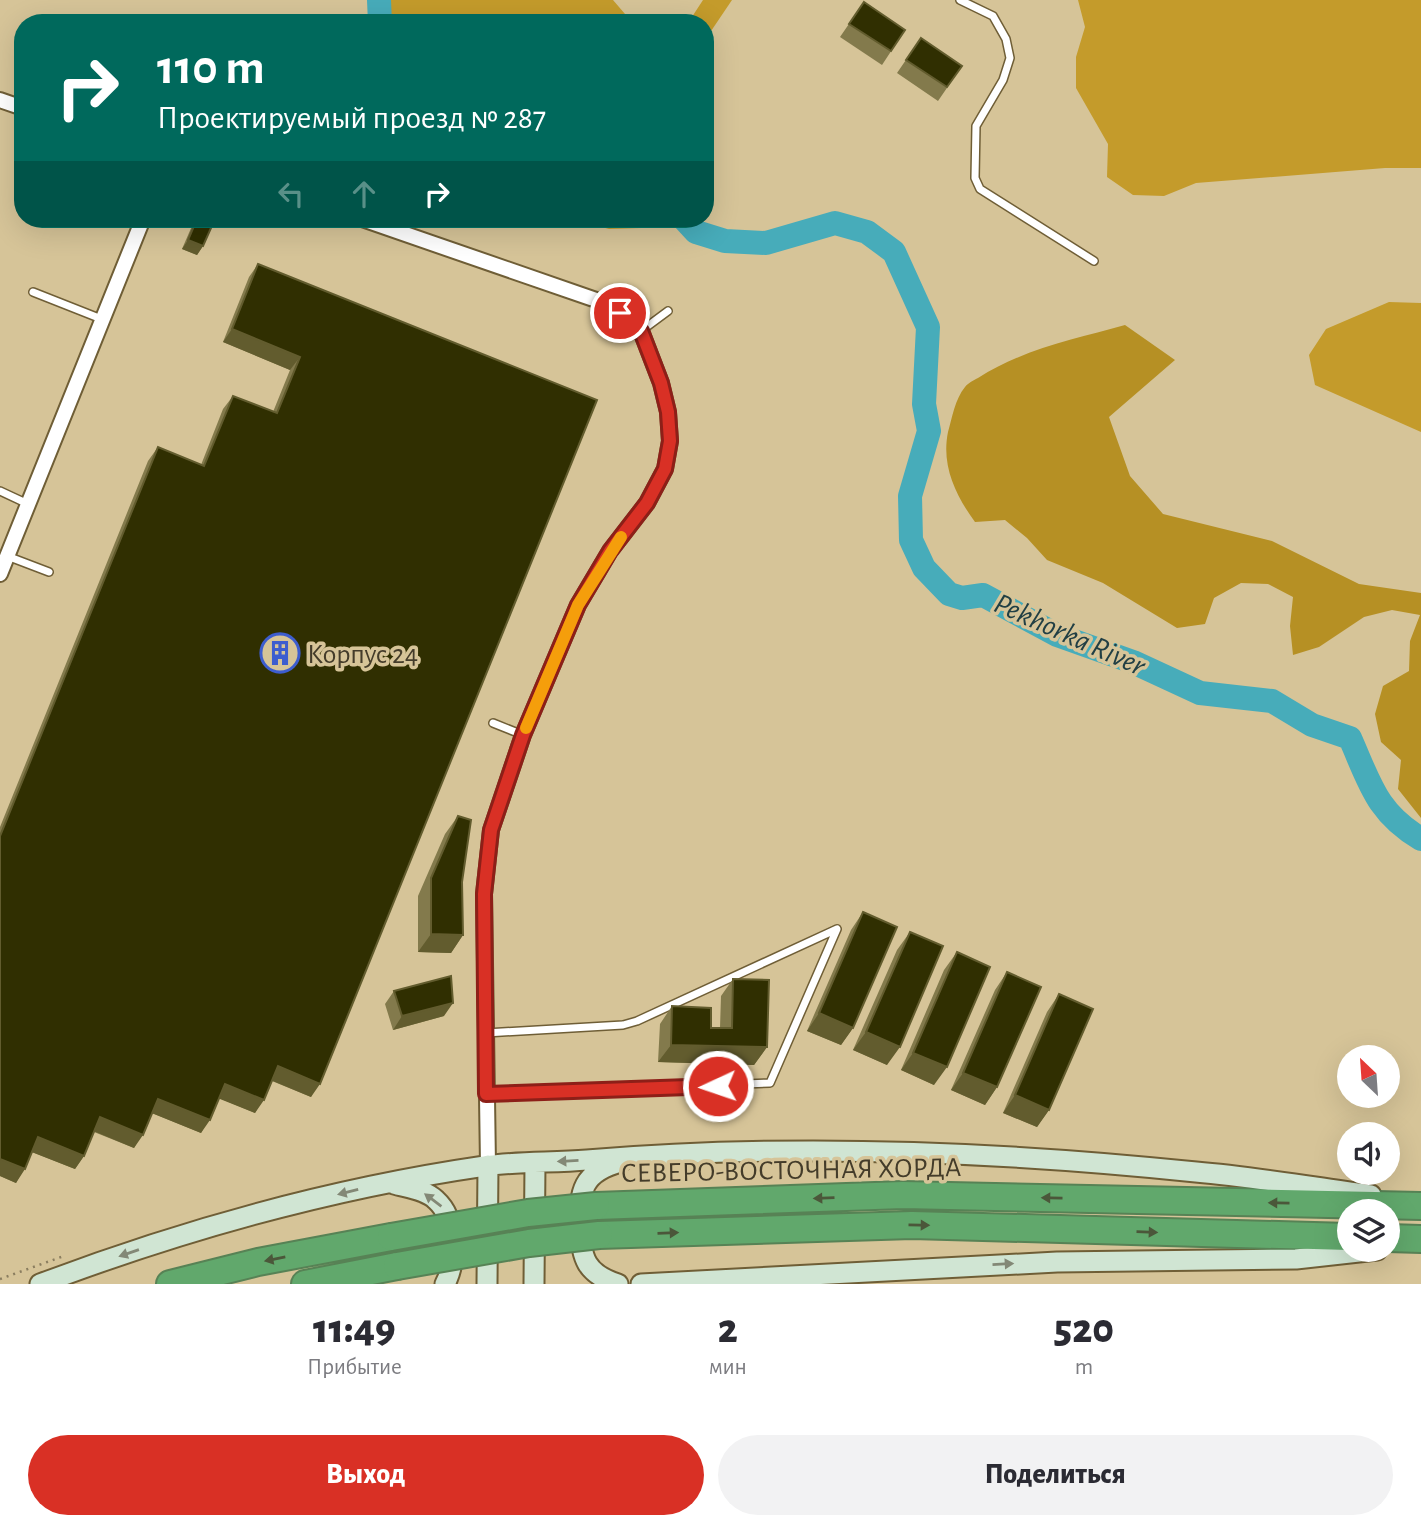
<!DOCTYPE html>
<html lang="ru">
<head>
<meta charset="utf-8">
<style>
  body { margin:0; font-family:"Alegreya Sans",sans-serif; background:#f2f2f3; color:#2b2b33; height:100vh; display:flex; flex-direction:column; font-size:26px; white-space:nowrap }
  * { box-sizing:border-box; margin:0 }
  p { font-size:23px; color:#7c7c81 }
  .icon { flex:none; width:38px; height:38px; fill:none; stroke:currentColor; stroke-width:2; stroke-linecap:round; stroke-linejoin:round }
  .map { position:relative; height:1284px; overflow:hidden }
  .details { display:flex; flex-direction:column; background:#fff; flex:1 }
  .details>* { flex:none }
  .top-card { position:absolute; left:14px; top:14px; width:700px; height:214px; border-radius:28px; box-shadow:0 7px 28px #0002; background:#00695c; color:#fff; overflow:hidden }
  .needle { width:46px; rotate:335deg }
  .controls { position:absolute; left:1337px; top:1045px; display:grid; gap:14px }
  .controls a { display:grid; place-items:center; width:63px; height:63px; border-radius:50%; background:#fff; box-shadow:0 7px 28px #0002; font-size:35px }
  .pin { position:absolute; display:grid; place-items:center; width:60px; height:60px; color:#fff; margin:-30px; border:4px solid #fff; border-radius:50%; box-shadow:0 2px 7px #0007 }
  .me { position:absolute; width:77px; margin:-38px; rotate:267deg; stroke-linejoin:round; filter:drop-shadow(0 0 5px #0008) }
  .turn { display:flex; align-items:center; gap:24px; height:147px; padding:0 28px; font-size:32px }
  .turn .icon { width:91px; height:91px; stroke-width:2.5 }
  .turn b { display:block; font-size:49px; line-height:60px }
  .lanes { display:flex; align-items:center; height:66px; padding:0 28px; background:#0003; justify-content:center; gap:35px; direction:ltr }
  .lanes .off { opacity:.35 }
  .eta { display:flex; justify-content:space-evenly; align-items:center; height:119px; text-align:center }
  .eta b { font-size:42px; font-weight:800; line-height:49px }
  .cta { display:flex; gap:14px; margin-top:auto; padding:14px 28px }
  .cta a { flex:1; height:80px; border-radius:42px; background:#d93025; color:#fff; font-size:28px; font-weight:800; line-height:80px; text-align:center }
  .cta a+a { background:#f2f2f3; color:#2b2b33 }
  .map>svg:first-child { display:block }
  .green { fill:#c49b2b }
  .forest { fill:#b69024 }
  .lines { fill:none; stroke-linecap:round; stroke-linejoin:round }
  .river { stroke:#47acba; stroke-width:24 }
  .lane-casing { stroke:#6f5e36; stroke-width:10 }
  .street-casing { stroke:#6f5e36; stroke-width:18 }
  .secondary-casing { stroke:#6f5e36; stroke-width:23 }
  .highway-casing { stroke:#578255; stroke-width:30 }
  .path { stroke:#8a7d5f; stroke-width:2.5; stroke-dasharray:2 5; stroke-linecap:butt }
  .lane { stroke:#fff; stroke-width:7 }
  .street { stroke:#fff; stroke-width:14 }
  .secondary { stroke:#d0e5d3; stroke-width:19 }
  .highway { stroke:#61a86c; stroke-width:26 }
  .highway-bridge-casing { stroke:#578255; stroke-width:30; stroke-linecap:butt }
  .highway-bridge { stroke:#61a86c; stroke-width:26 }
  .wall { fill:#837a4c }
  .shaded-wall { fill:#625c2e }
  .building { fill:#302f01; stroke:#625c2e; stroke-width:2 }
  .oneway { fill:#838876 }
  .oneway2 { fill:#4b573a }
  .route-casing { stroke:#8d1f18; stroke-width:18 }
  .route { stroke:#d93025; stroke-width:12 }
  .slow { stroke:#f59e0b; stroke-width:12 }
  .labels { text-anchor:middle; stroke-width:7; stroke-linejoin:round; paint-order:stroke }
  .poi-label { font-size:28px; fill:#443c2a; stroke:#d6c498; text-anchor:start }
  .street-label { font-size:28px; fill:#443c2a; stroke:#d6c498 }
  .water-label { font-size:30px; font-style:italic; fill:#213f44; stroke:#d6c498 }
</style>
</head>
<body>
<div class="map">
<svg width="1421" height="1284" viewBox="0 0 1421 1284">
  <rect width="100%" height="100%" fill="#d6c498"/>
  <path class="green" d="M379,0H613L625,14L639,23H380Z
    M703,0H732L705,40V23H688Z
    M1078,0H1421V168H1385L1196,183L1164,196L1133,195L1107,177L1108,144L1076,88V57L1085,27Z
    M573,219H645L641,228L609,229Z
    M1389,302L1421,303V432L1315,385L1309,355L1326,329Z"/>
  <path class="forest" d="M1125,325L1175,360L1109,417L1130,476L1163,514L1272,541L1359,584L1421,593V818L1398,789L1401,760L1381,742L1375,714L1383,686L1409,671L1410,641L1420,615L1392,610L1364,617L1319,647L1293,655L1290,626L1293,597L1268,584L1241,583L1214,598L1205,624L1177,628L1103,583L1047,560L1027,538L1005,520L975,522C956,496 941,466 948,432C952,418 955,399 965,387C968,383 974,380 978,378C1023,349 1075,339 1125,325Z"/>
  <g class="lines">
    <path class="river" d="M379,0L380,23
      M684,219L696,232L725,241L766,243L835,223L867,232L894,252L928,327L924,404L929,431L910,496L911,540L924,568L949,594L962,598L983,595L1057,635L1133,662L1200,693L1272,701L1312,725L1350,738C1370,783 1376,812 1421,839"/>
    <g class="lane-casing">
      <path id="lane" d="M960,0L993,16L1006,39L1010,58L1003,80L976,126L975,178L980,189L1094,261
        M33,292L104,320
        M641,331L668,311
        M0,491L28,504
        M7,556L49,572
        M493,723L523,735
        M486,1033L623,1025L637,1021L837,929L770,1083L487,1094"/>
    </g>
    <g class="street-casing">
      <path id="street" d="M0,100L23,108
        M362,219L602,302L620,313L641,331L661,383L668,412L670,441L665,469L647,503L610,551L578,605L523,735L491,830L484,894L488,1165
        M0,574L143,219"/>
    </g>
    <g class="secondary-casing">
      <path id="secondary" d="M394,1184C408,1188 426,1190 436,1200C457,1219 457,1261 445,1284
        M40,1284C183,1230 334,1188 485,1166C519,1161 553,1163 587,1160C789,1143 994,1151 1196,1172C1255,1177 1313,1187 1371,1195
        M487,1284L488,1165
        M534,1284L535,1163
        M618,1284C586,1274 581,1258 580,1227C579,1191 582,1172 621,1162
        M641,1284L1057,1262L1296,1259L1377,1250"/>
    </g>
    <g class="highway-casing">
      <path id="highway" d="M596,1206L903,1195L1421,1206
        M599,1235L912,1225L1349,1237
        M1388,1238L1421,1239
        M170,1284L258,1262L391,1237
        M305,1284L397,1266"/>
    </g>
    <path class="path" d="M0,1279L64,1256"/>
    <use href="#lane" class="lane"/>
    <use href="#street" class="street"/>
    <use href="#secondary" class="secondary"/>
    <use href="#highway" class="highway"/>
    <g class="highway-bridge-casing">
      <path id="highway-bridge" d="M391,1237L528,1213L596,1206
        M397,1266L529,1243L599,1235"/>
    </g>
    <use href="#highway-bridge" class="highway-bridge"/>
  </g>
  <path class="wall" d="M864,2L905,30L882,65L840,37Z
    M921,38L962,66L938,101L897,73Z
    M195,219H215L203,246L197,255L182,249Z
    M258,264L597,400L311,1097L272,1081L255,1113L219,1098L201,1133L152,1113L134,1148L94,1132L84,1156L75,1169L32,1152L16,1183L0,1176V827L148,461L158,447L201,465L223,409L233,396L273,412L290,370L223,342L249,277Z
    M458,816L462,882L463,935L451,953L418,952V896L445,834Z
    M863,912L853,1028L841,1045L807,1031L851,930Z
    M910,932L887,1065L853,1050L897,950Z
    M957,952L934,1085L901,1070L944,970Z
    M1007,972L997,1087L985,1105L951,1090L995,990Z
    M733,979L767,1047L754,1065L658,1062L660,1024L672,1006L711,1028H720L721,996Z
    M394,991L444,1016L393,1030L385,1004Z
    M1059,994L1049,1110L1037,1127L1003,1113L1047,1012Z"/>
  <path class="shaded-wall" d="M188,240L203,246L197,255L182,249Z
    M232,329L300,357L290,370L223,342Z
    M431,934L463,935L451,953L418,952Z
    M453,1003L444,1016L393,1030L402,1016Z
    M819,1013L853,1028L841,1045L807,1031Z
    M866,1032L900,1047L887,1065L853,1050Z
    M671,1045L767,1047L754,1065L658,1062Z
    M913,1053L947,1067L934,1085L901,1070Z
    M278,1066L320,1084L311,1097L268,1079Z
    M963,1073L997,1087L985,1105L951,1090Z
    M225,1084L264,1100L255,1113L215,1097Z
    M1015,1095L1049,1110L1037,1127L1003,1113Z
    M158,1099L210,1120L201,1133L149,1112Z
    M100,1117L143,1135L134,1148L91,1130Z
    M38,1137L84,1156L75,1169L29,1151Z
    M0,1159L25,1169L16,1183L0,1176Z"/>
  <path class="building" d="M864,2L905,30L891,51L849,24Z
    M921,38L962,66L947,87L906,60Z
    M197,219H215L203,246L188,240Z
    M258,264L597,400L320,1084L278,1066L264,1100L225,1084L210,1120L158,1099L143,1135L100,1117L84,1156L38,1137L25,1169L0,1159V836L158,447L204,466L233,396L277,413L300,357L232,329Z
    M458,816L471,820L462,882L463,935L431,934V878Z
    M863,912L897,927L853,1028L819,1013Z
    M910,932L943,946L900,1047L866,1032Z
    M957,952L990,967L947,1067L913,1053Z
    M1007,972L1041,987L997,1087L963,1073Z
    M451,976L453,1003L402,1016L394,991Z
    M733,979L769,980L767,1047L671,1045L672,1006L711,1008V1028H732Z
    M1059,994L1093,1009L1049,1110L1015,1095Z"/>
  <defs><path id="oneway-solid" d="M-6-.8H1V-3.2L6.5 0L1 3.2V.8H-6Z" transform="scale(1.75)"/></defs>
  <g class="oneway">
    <use href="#oneway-solid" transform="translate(568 1161) rotate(177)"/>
    <use href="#oneway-solid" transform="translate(348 1192) rotate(166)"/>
    <use href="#oneway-solid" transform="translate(433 1200) rotate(-143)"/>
    <use href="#oneway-solid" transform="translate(129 1253) rotate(161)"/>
    <use href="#oneway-solid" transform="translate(1003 1264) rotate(-3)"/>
  </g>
  <g class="oneway2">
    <use href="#oneway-solid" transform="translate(824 1198) rotate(178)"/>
    <use href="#oneway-solid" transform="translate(1052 1198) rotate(-179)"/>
    <use href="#oneway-solid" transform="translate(1279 1203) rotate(-179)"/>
    <use href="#oneway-solid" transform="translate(919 1225) rotate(1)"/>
    <use href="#oneway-solid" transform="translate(1147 1232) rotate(2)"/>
    <use href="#oneway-solid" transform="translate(668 1233) rotate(-2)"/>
    <use href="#oneway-solid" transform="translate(275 1259) rotate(169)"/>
  </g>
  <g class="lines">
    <g class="route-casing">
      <path id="route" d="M620,313L641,331L661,383L668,412L669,427L670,441L665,469L647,503L610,551L578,605L523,735L491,830L484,894L486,1094L718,1086"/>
    </g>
    <use href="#route" class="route"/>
    <path class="slow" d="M526,728L578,605L621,537"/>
  </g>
  <defs>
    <g id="building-ring" transform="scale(2.0125)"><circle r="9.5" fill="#d6c498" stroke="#3d5dcf" stroke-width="1.5"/><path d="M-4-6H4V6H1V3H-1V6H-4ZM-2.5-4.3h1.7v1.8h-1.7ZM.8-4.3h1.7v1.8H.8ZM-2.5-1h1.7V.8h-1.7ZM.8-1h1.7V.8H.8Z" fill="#3d5dcf"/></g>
  </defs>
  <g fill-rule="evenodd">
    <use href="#building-ring" x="280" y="653"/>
  </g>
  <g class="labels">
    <g class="poi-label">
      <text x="307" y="663">Корпус 24</text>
    </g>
    <g class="street-label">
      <text transform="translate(791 1169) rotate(-1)" y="10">СЕВЕРО-ВОСТОЧНАЯ ХОРДА</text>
    </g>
    <g class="water-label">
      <text transform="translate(1070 634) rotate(24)" y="10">Pekhorka River</text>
    </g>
  </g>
</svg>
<div class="controls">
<a><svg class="needle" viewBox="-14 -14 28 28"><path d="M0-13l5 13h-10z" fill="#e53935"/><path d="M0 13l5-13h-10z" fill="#7c7c81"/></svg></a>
<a><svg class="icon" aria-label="sound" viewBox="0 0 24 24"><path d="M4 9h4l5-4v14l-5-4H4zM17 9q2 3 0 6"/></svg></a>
<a><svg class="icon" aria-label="layers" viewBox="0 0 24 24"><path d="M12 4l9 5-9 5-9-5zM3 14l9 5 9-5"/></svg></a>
</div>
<div class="pin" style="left:620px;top:313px;background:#d93025"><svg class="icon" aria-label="arrive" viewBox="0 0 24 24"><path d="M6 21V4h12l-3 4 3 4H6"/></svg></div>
<svg class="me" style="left:718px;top:1086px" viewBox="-20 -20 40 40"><circle r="17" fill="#d93025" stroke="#fff" stroke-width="3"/><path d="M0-11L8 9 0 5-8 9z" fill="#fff"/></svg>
<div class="top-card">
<div class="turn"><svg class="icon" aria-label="right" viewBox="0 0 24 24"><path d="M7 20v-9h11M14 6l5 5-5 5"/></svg><div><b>110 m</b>Проектируемый проезд № 287</div></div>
<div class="lanes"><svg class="icon off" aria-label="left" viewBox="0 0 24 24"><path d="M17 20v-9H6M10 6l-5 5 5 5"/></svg><svg class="icon off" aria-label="ahead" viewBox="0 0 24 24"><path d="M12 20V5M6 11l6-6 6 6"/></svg><svg class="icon" aria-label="right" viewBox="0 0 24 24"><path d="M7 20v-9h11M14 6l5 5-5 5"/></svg></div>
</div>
</div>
<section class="details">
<div class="eta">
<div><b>11:49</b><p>Прибытие</p></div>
<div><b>2</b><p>мин</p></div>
<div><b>520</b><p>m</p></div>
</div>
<div class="cta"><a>Выход</a><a>Поделиться</a></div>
</section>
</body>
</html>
